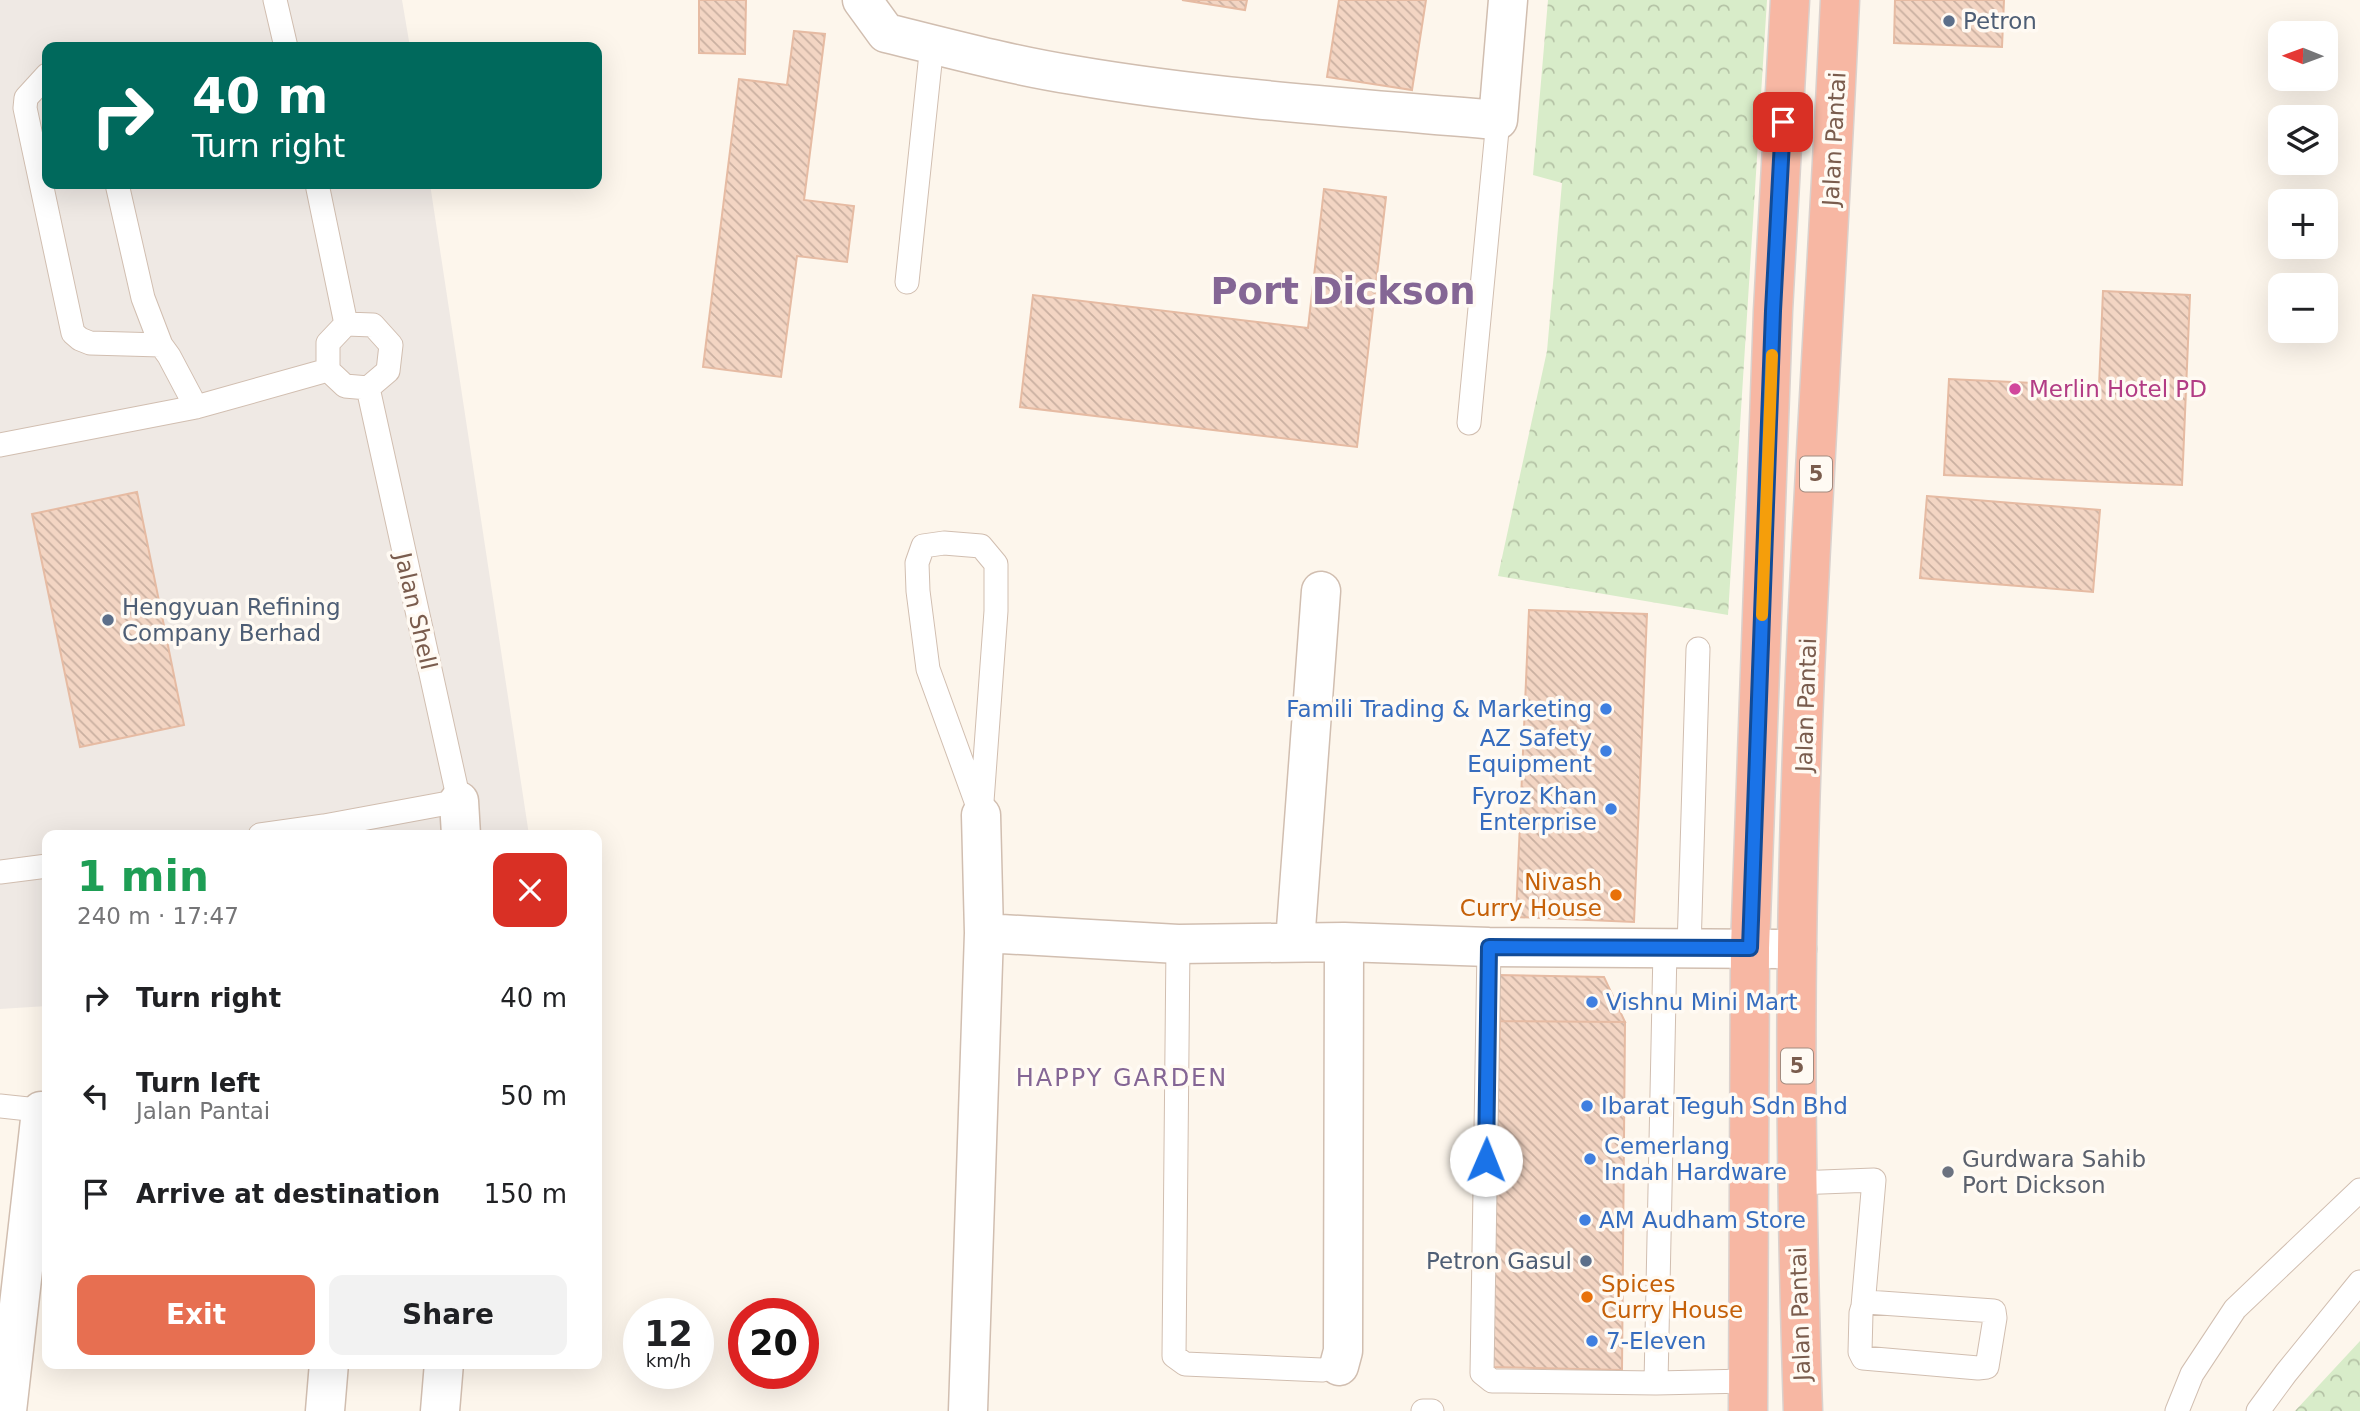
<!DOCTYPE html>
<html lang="en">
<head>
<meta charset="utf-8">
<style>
  body { margin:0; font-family:"DejaVu Sans",sans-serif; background:#f2f2f2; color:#202124; height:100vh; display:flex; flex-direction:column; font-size:26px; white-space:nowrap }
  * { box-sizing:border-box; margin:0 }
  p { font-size:23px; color:#757577 }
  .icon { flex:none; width:38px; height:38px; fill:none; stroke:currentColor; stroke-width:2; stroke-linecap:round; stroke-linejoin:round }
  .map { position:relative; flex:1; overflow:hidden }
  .details { position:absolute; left:42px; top:830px; width:560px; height:539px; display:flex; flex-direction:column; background:#fff; border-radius:14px; box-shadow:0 7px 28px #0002 }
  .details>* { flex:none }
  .guide { position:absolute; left:42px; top:42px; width:560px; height:147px; border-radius:14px; box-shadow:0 7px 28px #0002; background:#00695c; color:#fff; overflow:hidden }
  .needle { width:46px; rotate:271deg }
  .controls { position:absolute; left:2268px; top:21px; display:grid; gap:14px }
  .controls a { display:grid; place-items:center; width:70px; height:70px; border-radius:14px; background:#fff; box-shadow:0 7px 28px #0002; font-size:35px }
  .speed { position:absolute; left:623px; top:1298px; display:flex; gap:14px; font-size:35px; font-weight:700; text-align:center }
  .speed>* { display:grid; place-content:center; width:91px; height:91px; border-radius:50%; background:#fff; box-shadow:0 7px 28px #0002; line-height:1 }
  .speed small { font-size:18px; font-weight:400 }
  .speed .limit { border:10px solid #d22; background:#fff; color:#111 }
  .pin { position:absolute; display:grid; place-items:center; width:60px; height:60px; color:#fff; margin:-30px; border-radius:14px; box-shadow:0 4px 10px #0006 }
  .me { position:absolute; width:77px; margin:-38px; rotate:1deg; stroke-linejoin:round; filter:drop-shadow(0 0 5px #0008) }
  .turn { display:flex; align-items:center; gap:24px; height:147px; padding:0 35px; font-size:32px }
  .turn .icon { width:91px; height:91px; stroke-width:2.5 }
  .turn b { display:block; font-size:49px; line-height:60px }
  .round { display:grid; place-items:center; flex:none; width:74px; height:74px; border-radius:14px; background:#f2f2f2 }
  .headline { display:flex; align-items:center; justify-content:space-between; height:119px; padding:0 35px }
  h1 { font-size:42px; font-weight:700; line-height:52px; color:#1e9e55 }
  .button { display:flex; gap:14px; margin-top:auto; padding:14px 35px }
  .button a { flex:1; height:80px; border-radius:14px; background:#e76f51; color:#fff; font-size:28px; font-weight:700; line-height:80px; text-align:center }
  .button a+a { background:#f2f2f2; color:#202124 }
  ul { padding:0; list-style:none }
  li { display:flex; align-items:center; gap:21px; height:98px; padding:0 35px }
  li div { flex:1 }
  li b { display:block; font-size:26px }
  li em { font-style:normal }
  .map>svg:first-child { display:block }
  .industrial { fill:#efe9e4 }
  .park { fill:url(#park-crowns) }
  .building { fill:url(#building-back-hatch); stroke:#e6bba3; stroke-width:2 }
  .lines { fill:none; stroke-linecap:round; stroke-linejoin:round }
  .lane-casing { stroke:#d1beb0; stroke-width:25 }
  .street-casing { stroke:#d1beb0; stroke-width:41 }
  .highway-casing { stroke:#dad1cd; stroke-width:41 }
  .lane { stroke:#fff; stroke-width:23 }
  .street { stroke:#fff; stroke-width:38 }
  .highway { stroke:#f7b7a3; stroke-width:38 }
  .route-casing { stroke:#114b97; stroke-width:18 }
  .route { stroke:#1a73e8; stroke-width:12 }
  .slow { stroke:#f59e0b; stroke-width:12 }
  .service-dot { fill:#5c6f8a; stroke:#fffaf3; stroke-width:2.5 }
  .hotel-dot { fill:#d1479c; stroke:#fffaf3; stroke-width:2.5 }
  .shop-dot { fill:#3f7fe0; stroke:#fffaf3; stroke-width:2.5 }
  .food-dot { fill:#e8710a; stroke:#fffaf3; stroke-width:2.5 }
  .worship-dot { fill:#6b7280; stroke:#fffaf3; stroke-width:2.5 }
  .labels { text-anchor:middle; stroke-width:7; stroke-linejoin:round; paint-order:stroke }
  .shield { fill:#fffaf3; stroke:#a28b7f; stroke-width:2 }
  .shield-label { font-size:21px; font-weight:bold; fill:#7a5c4d }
  .service-label { font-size:23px; fill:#4e5e75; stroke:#fffaf3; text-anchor:start }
  .street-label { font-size:23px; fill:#7a5c4d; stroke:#fffaf3 }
  .hotel-label { font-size:23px; fill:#b23c85; stroke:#fffaf3; text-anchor:start }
  .shop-label { font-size:23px; fill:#366cbe; stroke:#fffaf3; text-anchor:start }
  .food-label { font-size:23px; fill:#c56008; stroke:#fffaf3; text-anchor:end }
  .worship-label { font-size:23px; fill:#5b616d; stroke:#fffaf3; text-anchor:start }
  .neighbourhood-label { font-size:24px; letter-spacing:2px; fill:#846695; stroke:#fffaf3 }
  .town-label { font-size:37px; font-weight:bold; fill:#846695; stroke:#fffaf3 }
</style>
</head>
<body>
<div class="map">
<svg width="2360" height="1411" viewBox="0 0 2360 1411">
  <defs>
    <pattern id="park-crowns" width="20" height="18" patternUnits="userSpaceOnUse" patternTransform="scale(1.75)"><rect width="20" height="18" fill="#d8ecc9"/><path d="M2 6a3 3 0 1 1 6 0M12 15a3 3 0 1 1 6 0" fill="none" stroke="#b4c2a5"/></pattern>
    <pattern id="building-back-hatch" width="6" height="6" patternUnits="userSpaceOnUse" patternTransform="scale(1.75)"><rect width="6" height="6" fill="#f3d5c3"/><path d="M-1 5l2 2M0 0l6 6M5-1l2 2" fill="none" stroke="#cab0a1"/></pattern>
  </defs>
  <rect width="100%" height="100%" fill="#fdf6ec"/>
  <path class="industrial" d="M0,0H402L410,47H47V184H430L529,835H47V1006L0,1009Z"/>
  <path class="park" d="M1548,0H1767L1728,615L1498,576L1547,351L1562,183L1533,175Z
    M2360,1341V1411H2295Z"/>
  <path class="building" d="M699,0H746L745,54L699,53Z
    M1182,0H1247L1245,10Z
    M1339,0H1426L1412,90L1327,77Z
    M1895,0H2004L2002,47L1894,43Z
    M794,31L825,34L804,200L854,206L847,262L797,256L781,377L703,367L739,79L787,85Z
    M1324,189L1386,197L1357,447L1020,407L1033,295L1308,328Z
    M2103,291L2190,295L2182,485L1944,475L1949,379L2099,386Z
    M137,492L184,725L80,747L32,514Z
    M1927,496L2100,510L2093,592L1920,578Z
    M1529,610L1647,614L1634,922L1516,917Z
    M1498,975L1604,977L1625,1022L1500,1021Z
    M1500,1021L1625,1022L1622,1370L1490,1367Z"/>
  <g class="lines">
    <g class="lane-casing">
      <path id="lane" d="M275,0L286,47
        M47,75L26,98L25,108L73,333L80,339L90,343L161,345
        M117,184L143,298L161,345L169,356L196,407
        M317,184L346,324
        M907,282L932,44
        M346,324L373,325L391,345L388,371L368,388L345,386L328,370V343Z
        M1469,423L1498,120
        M0,445L196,407L328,370
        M944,543L981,546L996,564V611L981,815L928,669L918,591L917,563L923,546Z
        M260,835L324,826L459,801L368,388
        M0,872L47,866
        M1178,944L1174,1356L1185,1364L1322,1370L1339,1366
        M1489,947L1482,1373L1492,1381H1506L1656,1383
        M1665,949L1656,1383L1748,1381
        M1689,949L1698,649
        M0,1106L47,1111
        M1796,1183L1874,1180L1863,1306L1861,1313L1860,1352L1863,1358L1978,1368L1987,1367L1995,1318L1994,1311L1867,1302L1863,1306
        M1423,1411H1432
        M2177,1411L2192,1374L2235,1309L2360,1190
        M2258,1411L2286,1373L2360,1282"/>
    </g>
    <g class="street-casing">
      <path id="street" d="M862,0L886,33C948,48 1010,65 1073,75C1214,99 1356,108 1498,120L1508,0
        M459,801L461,835
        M984,933L1178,944L1344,942L1489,947L1797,949
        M1295,942L1321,591
        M1339,1366L1343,1351L1344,942
        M7,1411L41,1111
        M325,1411L329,1363
        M440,1411L444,1363
        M968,1411L984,933L981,815"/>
    </g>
    <g class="highway-casing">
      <path id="highway" d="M1748,1411L1750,948L1773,311L1790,0
        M1803,1411C1798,1257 1795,1104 1797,950C1801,633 1826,316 1840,0"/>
    </g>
    <use href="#lane" class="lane"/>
    <use href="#street" class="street"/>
    <use href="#highway" class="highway"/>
  </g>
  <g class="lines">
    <g class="route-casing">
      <path id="route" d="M1486,1160L1489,947L1750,948L1773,311L1783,122"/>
    </g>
    <use href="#route" class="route"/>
    <path class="slow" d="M1762,615L1772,355"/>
  </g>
  <g class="service-dot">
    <circle cx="1949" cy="21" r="7"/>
    <circle cx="108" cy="620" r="7"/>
    <circle cx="1586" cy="1261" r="7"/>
  </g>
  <circle class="hotel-dot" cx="2015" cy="389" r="7"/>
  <g class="shop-dot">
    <circle cx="1606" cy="709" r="7"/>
    <circle cx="1606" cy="751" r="7"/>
    <circle cx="1611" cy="809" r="7"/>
    <circle cx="1592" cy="1002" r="7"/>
    <circle cx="1587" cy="1106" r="7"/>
    <circle cx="1590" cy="1159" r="7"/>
    <circle cx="1585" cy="1220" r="7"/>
    <circle cx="1592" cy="1341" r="7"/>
  </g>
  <g class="food-dot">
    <circle cx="1616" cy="895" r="7"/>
    <circle cx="1587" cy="1297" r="7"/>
  </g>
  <circle class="worship-dot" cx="1948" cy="1172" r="7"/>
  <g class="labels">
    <g class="shield">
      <rect x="1800" y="456.5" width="32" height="35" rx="5"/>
      <rect x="1781" y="1048.5" width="32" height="35" rx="5"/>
    </g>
    <g class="shield-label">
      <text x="1816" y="481">5</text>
      <text x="1797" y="1073">5</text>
    </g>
    <g class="service-label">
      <text x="1963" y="29">Petron</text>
      <text x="122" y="615">Hengyuan Refining<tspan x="122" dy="26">Company Berhad</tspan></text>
      <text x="1572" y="1269" text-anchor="end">Petron Gasul</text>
    </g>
    <g class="street-label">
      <text transform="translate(1834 139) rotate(-87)" y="8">Jalan Pantai</text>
      <text transform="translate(416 611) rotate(77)" y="8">Jalan Shell</text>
      <text transform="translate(1806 705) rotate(-88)" y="8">Jalan Pantai</text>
      <text transform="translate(1800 1314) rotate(-92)" y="8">Jalan Pantai</text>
    </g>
    <g class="hotel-label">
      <text x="2029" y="397">Merlin Hotel PD</text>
    </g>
    <g class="shop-label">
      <text x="1592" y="717" text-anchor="end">Famili Trading &amp; Marketing</text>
      <text x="1592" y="746" text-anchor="end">AZ Safety<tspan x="1592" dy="26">Equipment</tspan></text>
      <text x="1597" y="804" text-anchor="end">Fyroz Khan<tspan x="1597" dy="26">Enterprise</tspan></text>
      <text x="1606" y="1010">Vishnu Mini Mart</text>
      <text x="1601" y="1114">Ibarat Teguh Sdn Bhd</text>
      <text x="1604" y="1154">Cemerlang<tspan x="1604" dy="26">Indah Hardware</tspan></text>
      <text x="1599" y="1228">AM Audham Store</text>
      <text x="1606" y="1349">7-Eleven</text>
    </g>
    <g class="food-label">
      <text x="1602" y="890">Nivash<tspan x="1602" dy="26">Curry House</tspan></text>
      <text x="1601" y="1292" text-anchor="start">Spices<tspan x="1601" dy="26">Curry House</tspan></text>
    </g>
    <g class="worship-label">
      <text x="1962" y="1167">Gurdwara Sahib<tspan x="1962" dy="26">Port Dickson</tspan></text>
    </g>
    <g class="neighbourhood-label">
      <text x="1122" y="1086">HAPPY GARDEN</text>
    </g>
    <g class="town-label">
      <text x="1343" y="304">Port Dickson</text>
    </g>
  </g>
</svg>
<div class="controls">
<a><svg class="needle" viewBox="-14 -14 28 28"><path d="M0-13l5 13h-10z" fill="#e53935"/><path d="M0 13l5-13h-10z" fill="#757577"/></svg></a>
<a><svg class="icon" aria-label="layers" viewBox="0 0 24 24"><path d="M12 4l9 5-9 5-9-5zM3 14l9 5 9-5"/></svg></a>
<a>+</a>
<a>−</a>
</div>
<div class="speed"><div>12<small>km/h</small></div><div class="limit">20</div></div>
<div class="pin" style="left:1783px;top:122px;background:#d93025"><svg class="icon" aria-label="arrive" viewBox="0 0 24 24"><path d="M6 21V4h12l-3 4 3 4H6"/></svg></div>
<svg class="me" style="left:1486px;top:1160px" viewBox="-20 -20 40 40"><circle r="19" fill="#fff"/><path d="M0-13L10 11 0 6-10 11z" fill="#1a73e8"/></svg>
<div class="guide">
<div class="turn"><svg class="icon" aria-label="right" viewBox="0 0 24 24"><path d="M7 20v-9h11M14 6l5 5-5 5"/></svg><div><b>40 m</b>Turn right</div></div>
</div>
<section class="details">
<div class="headline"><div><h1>1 min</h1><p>240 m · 17:47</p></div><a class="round" style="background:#d93025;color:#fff"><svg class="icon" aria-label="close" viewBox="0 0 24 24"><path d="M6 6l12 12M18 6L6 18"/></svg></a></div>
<ul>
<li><svg class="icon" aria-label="right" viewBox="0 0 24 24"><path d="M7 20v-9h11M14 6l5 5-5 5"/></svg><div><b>Turn right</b></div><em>40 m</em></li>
<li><svg class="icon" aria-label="left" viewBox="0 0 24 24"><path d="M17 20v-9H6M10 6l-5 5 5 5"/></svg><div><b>Turn left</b><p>Jalan Pantai</p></div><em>50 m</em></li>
<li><svg class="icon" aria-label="arrive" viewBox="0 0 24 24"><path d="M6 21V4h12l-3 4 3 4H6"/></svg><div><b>Arrive at destination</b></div><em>150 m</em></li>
</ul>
<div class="button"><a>Exit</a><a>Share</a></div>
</section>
</div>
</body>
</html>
